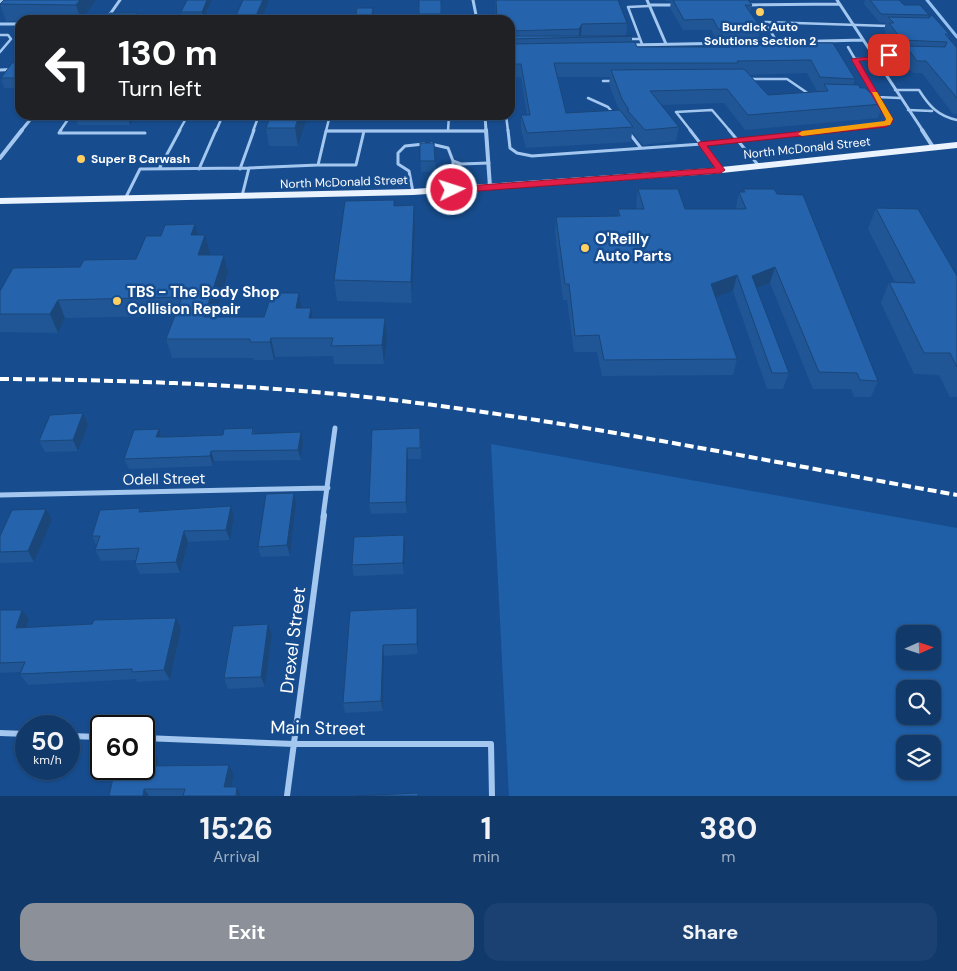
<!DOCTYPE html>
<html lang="en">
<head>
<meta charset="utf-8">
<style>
  body { margin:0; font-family:"DM Sans",sans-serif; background:#1a4171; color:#f1f3f6; height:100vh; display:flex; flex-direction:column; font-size:19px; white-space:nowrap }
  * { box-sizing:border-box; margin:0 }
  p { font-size:16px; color:#9cadc1 }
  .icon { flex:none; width:28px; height:28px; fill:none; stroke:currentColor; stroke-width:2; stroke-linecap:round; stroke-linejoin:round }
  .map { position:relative; height:796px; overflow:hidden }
  .panel { display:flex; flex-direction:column; background:#113a6b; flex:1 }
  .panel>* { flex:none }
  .hud { position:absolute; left:15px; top:15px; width:500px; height:105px; border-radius:15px; box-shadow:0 1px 4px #0004,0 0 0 1px #30547e; background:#202124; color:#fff; overflow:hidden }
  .needle { width:32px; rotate:87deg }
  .controls { position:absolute; left:896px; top:625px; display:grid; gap:10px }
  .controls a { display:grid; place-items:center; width:45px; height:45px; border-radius:10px; background:#113a6b; box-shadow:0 1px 4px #0004,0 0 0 1px #30547e; font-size:25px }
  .speed { position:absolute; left:15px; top:715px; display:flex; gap:10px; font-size:25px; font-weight:700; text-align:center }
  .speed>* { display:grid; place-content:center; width:65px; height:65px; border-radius:50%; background:#113a6b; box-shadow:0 1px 4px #0004,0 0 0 1px #30547e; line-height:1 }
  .speed small { font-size:12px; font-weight:400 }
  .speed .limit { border:2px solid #111; border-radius:8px; background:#fff; color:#111 }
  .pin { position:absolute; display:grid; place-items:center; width:42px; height:42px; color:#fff; margin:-21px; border-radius:10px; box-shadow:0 2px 8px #0006 }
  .me { position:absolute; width:55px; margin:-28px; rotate:86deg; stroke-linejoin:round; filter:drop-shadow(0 0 4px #0008) }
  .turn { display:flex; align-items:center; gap:18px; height:105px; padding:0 20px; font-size:22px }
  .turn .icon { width:65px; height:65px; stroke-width:2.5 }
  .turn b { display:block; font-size:35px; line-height:42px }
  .eta { display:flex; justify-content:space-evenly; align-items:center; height:85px; text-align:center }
  .eta b { font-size:30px; font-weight:700; line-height:35px }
  .button { display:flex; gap:10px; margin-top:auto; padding:10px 20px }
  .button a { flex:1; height:58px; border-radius:15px; background:#8c9099; color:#fff; font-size:20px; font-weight:700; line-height:58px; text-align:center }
  .button a+a { background:#1a4171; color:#f1f3f6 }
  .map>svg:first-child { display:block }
  .green { fill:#1f5fa8; fill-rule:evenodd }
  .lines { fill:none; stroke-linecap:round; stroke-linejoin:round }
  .stream { stroke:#95c2f2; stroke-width:3 }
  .lane-far1 { stroke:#a3c7ef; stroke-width:2.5 }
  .lane { stroke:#a3c7ef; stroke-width:3 }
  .street-far3 { stroke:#a3c7ef; stroke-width:3 }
  .street-far2 { stroke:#a3c7ef; stroke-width:4 }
  .street-far1 { stroke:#a3c7ef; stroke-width:5 }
  .street { stroke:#a3c7ef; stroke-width:6 }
  .primary { fill:#ebf3ff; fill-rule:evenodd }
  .rail { stroke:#fff; stroke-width:4; stroke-dasharray:9 4; stroke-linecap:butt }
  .wall { fill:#205695; fill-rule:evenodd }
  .shaded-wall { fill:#1a4679 }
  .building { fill:#2564ad; stroke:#1a4679 }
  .route { fill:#e11d48; stroke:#92132f }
  .slow { fill:#f59e0b }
  .poi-dot { fill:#ffcf61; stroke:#174d8f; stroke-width:2 }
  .labels { text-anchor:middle; stroke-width:5; stroke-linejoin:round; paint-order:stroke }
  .far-poi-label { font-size:12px; font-weight:bold; fill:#fff; stroke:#174d8f }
  .far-street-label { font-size:12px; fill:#fff; stroke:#174d8f }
  .poi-label { font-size:15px; font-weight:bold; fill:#fff; stroke:#174d8f; text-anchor:start }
  .street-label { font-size:15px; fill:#fff; stroke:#174d8f }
  .near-street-label { font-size:18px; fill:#fff; stroke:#174d8f }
</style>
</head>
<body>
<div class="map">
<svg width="957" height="796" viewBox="0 0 957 796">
  <rect width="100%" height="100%" fill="#174d8f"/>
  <path class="green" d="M491,444L957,528V796H509ZM905,634H932V661H905ZM905,689H932V716H905ZM905,744H932V771H905Z"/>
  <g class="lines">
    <path class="stream" d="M927,0L957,37"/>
    <path class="lane-far1" d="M0,2L2,0
      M0,35H8L11,39L0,52
      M627,39H640
      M777,42L765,22L888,26
      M642,44L628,7L649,6
      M848,47L877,97L900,98
      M872,55H907
      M855,59H875
      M748,79H787L809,94
      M603,81H614
      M895,90H919C929,106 938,116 957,120
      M588,98L608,107L613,113
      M908,110L932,111
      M506,115L508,131
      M60,131L71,115
      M179,131L188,115
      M216,131L223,115
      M253,131L259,115
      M326,131L330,115
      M326,131H486
      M448,131L449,115
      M691,131L676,112L712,110L730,131
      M816,131L888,123L889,119L877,97H870"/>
    <path class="lane" d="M61,130L59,133H145
      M508,130L510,148L517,153L532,156L702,144L827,130
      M690,130L721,170
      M729,130L759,166
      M630,134L641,148
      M431,144L448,148L453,161L461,164L489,163
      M318,165H356L364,131
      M159,169L180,130
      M199,169L216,130
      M240,169L254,130
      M452,190L453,161
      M413,192L409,171L398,164V153L405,146L424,144
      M242,196L249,168L318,165L326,131H486
      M125,199L140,169L249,168"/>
    <path class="street-far3" d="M473,0L477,20
      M647,0L666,44
      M837,0L923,131
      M649,5H676
      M744,5L839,4
      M106,20L120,0
      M0,24H20
      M784,42L863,40
      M631,45L733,43
      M0,70L20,69
      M485,115L486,131
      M21,131L34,115"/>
    <path class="street-far2" d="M486,130L490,187
      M922,130L933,147
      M0,158L22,130"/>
    <path class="street-far1" d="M0,495L328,488
      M323,517L335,428"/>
    <path class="street" d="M0,733L26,734
      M69,736L101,737
      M144,738L294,744H491L492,796
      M287,796L324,515"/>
    <path class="primary" d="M957,142V148L712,174L413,195L0,204V198L413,189L712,168Z"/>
    <path class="rail" d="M0,379C134,380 269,385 402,401C588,424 772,462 957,495"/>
  </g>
  <path class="wall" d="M4,0H96L82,20L20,21H6L0,4Z
    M212,0L204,20H183L181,12Z
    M441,0L442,20H419V14Z
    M495,0H618L627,23L626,36H632V42L637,47H726L727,41L833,43L855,79L853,85L860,88L883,104L878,118L745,130L724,103L661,105L679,127L676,141L643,145L632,132L631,142L526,148L521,130V115H527L521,77L510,78V20H496ZM807,73L817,91L768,95L749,75ZM558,77H610L609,84L619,110L566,113Z
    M665,0H748L752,5L750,13L761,28L758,39H716L711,30H683L670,8L671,1H666Z
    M865,0H899L904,5L929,15L928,18L949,34L948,37L957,48V114H953L922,73H913L902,59L904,53L898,52L885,35L886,31L884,29L886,23L879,22L864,4Z
    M20,54V88H4L1,78L19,62Z
    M75,115H136L130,125H78Z
    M271,115H308L298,146H269L266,128Z
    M420,143H434L436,171L421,172Z
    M638,189L685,209H737L736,207L739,192H743V189L878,381L871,397H854L851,389H813L770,283L756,289L789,373L783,389H767L733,291L716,297L737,359L733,375L602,376L597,352H574L567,300H563L555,232L556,217L618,216V209H637L636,204Z
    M414,205L415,226L412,303L337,301L334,280Z
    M876,208L957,276V397H950L939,375L914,374L881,303L889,282H895L868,229Z
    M195,224L198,235L210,253L209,255H224L228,273L215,317H264L302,308H311L313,318H385L387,336L384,364H334L333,356L275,357L274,360H254V358H172L166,339L175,316L65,318L58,333L0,332V291L80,267L136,259L161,236Z
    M83,413L88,425L78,451L45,452L39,441Z
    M253,428L255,434L303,442L301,460L214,461L213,466L129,469L124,459L159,429L162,437H167L223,435Z
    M372,430L421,439V459H408L407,513L371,514L369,503Z
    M294,493L296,504L290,556L261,557L258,547Z
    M231,506L234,517L230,540L188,542L180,573L140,574L135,564L136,560L101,561L95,550L97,546L92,536L140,508L141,511Z
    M46,509L52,520L34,562L0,563V536Z
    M404,535L405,546L404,574L354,576L352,565Z
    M0,610L29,620L27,627L181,629L170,680L137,682L136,679L28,685L20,674L21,672L0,673Z
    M350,611L418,619V654L384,656L383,711L345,713L343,703Z
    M268,624L272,635L265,687L228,689L224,678Z
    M158,760L157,766L234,775L231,787H237L241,796H109Z"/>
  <path class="shaded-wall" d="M80,0H96L82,20H81L76,5Z
    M207,0H212L203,20L202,12Z
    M263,0H269L261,20H254Z
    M373,8L374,20H371Z
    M137,13L139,20H131Z
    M582,24L581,37H579V29Z
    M127,115H136L130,125Z
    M299,115H308L298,146L295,128Z
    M414,205L415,226L412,303L411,282Z
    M195,224L200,242L191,235Z
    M205,235L210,253L203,273L198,255Z
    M224,255L228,273L209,336L204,317Z
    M775,267L770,283L747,292L752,276Z
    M737,275L733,291L708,300L711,284Z
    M299,293L302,312L296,308Z
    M58,300L65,318L58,333L50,314Z
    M311,308L314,326L309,318Z
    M385,318L387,336L384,364L382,345Z
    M271,338L275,357L274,360L270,342Z
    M83,413L88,425L78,451L73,440Z
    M159,429L162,439L156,437Z
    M301,432L303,442L301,460L298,450Z
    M407,448L408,459L407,513L406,502Z
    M211,451L214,461L213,466L210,456Z
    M294,493L296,504L290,556L287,545Z
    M231,506L234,517L230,540L226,530Z
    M46,509L52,520L34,562L28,551Z
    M184,531L188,542L180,573L176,562Z
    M404,535L405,546L404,574L403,563Z
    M417,608L418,619V654L417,644Z
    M22,610L29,620L23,638L16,628Z
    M176,618L181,629L170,680L164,670Z
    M268,624L272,635L265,687L261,677Z
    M383,645L384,656L383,711L381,701Z
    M153,750L158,760L155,775L149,766Z
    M229,765L234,775L229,796L224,787Z
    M237,787L241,796H236Z
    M144,789L149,796H143Z"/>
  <path class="building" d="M4,0H80L76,5L0,4Z
    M187,0H207L202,12H181Z
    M243,0H263L254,20H234Z
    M419,0H441V14H419Z
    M496,0H618L627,23L582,24L579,29L510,31V20H497Z
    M673,0H748L752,5H745L761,28L718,29L713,19L684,20Z
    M870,0H899L904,5H920L929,15L881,14Z
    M357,8H373L371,20H355Z
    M110,13H137L131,20H105Z
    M932,15L949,34H945L957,48V98L926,61H917L906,46L945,47L947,42L902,40L889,23H894L888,17L929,18Z
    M510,36H632L510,39Z
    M727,41L833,43L855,79L820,77L811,60L737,61L738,63H554L566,113L620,110L633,127L527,133L521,115H530L521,64H510V44L635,42L637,47H730Z
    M20,54V78H1L12,63L19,62L18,57Z
    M744,69L768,95L828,91L824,84L859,85L860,88H865L883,104L748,115L727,89L650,91L679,127L645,130L627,110H629L622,99L611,70Z
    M271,115H299L295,128H266Z
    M420,143H434L435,161H420Z
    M638,189H678L685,209H746L739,192H745L743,189H774L777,194L803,195L878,381L860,380L857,373L819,372L775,267L752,276L789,373H772L737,275L711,284L737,359L604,360L599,335L575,336L569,284H565L556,217L620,216L618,209H644Z
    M394,200V206L414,205L411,282L334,280L345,201Z
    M876,208L918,209L957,276V367L950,353H924L889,282L915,283Z
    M195,224L191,235H205L198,255H224L204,317H264L272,293H299L296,308H311L309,318H385L382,345L331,346L333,338H271L270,342H250V339H166L182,297L58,300L50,314H0V291L13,268L80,267L84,260L136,259L146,236H161L165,225Z
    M83,413L73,440L39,441L50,415Z
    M253,428L252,434L301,432L298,450L211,451L210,456L124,459L134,430L159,429L156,437H167L223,435L224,429Z
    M420,428V448H407L406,502L369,503L372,430Z
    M294,493L287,545L258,547L266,494Z
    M231,506L226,530L184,531L176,562L135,564L139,548L95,550L100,536H92L100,510L140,508L139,512Z
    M46,509L28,551L0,552V536L12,510Z
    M404,535L403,563L352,565L354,537Z
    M417,608V644L383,645L381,701L343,703L350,611Z
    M0,610H22L16,628L92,624L94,620L176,618L164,670L132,672V669L20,674L25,662L0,663Z
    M268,624L261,677L224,678L233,626Z
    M153,750L149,766L229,765L224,787H237L236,796H183L185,789H144L143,796H109L115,769H144V751Z
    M418,793V796H354Z"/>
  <path class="route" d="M872,53L893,55L877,57L878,59L859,61L893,119L892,123L886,127L707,146L725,170L721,173L452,193L448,190L452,187L715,168L698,144L699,142L882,123L886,119L851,59L870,57L869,55Z"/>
  <path class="slow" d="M872,92H877L893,119L890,125L802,136L798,134L802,131L885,121L886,119Z"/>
  <g class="poi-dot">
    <circle cx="760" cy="12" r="5"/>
    <circle cx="81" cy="159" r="5"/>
    <circle cx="585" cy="248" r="5"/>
    <circle cx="117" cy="301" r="5"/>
  </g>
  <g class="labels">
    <g class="far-poi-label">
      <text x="760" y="31">Burdick Auto<tspan x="760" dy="14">Solutions Section 2</tspan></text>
      <text x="91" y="163" text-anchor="start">Super B Carwash</text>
    </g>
    <g class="far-street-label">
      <text transform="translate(807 148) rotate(-6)" y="4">North McDonald Street</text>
      <text transform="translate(344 182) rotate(-2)" y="4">North McDonald Street</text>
    </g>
    <g class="poi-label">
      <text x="595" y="244">O'Reilly<tspan x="595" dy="17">Auto Parts</tspan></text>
      <text x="127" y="297">TBS - The Body Shop<tspan x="127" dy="17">Collision Repair</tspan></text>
    </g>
    <g class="street-label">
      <text transform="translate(164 479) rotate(-1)" y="5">Odell Street</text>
    </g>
    <g class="near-street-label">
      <text transform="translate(293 640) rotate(-83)" y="6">Drexel Street</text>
      <text transform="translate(318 728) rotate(1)" y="6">Main Street</text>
    </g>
  </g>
</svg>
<div class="controls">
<a><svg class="needle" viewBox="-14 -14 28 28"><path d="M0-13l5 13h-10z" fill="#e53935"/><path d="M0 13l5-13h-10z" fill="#9cadc1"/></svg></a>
<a><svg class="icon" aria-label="search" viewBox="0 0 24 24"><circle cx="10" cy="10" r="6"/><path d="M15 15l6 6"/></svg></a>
<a><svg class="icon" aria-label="layers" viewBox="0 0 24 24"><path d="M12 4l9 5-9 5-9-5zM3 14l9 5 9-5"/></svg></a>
</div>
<div class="speed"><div>50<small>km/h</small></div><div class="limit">60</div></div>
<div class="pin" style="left:889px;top:55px;background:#d93025"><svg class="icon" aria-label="arrive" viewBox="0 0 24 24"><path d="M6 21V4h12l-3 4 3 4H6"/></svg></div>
<svg class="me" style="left:452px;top:190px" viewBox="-20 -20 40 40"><circle r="17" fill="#e11d48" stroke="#fff" stroke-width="3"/><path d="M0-11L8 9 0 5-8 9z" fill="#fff"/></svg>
<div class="hud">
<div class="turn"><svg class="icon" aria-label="left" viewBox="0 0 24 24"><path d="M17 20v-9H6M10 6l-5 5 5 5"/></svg><div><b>130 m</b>Turn left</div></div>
</div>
</div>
<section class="panel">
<div class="eta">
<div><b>15:26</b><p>Arrival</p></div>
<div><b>1</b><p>min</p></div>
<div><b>380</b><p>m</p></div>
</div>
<div class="button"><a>Exit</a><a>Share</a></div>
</section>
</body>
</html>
